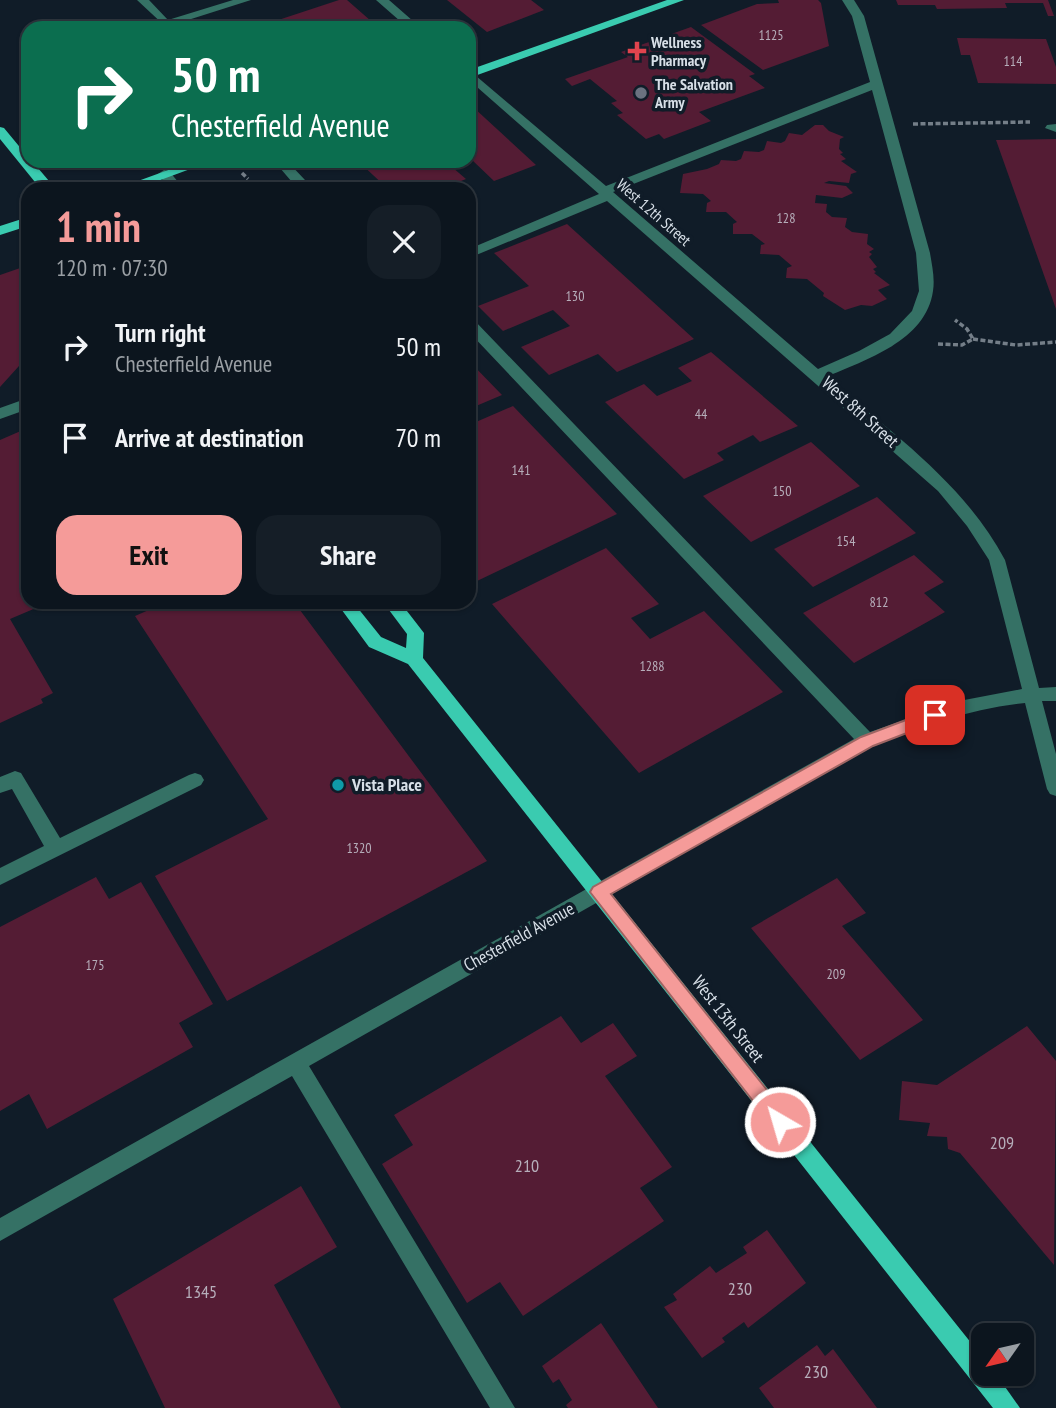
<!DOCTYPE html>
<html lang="en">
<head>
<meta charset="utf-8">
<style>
  body { margin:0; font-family:"PT Sans Narrow",sans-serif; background:#151e27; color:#f1f3f6; height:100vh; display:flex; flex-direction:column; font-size:26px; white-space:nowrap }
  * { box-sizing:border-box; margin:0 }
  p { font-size:23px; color:#9a9fa4 }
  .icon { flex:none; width:38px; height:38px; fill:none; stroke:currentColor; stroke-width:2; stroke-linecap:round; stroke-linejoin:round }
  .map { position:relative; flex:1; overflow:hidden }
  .drawer { position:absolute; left:21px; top:182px; width:455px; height:427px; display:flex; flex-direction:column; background:#0c151e; border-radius:21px; box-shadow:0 2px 5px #0004,0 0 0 2px #2c343c }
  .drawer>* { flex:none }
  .top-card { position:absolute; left:21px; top:21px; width:455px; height:147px; border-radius:21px; box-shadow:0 2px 5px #0004,0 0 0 2px #2c343c; background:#0b6e4f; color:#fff; overflow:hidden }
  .needle { width:46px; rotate:236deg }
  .buttons { position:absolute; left:971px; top:1323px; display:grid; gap:14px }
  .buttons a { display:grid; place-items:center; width:63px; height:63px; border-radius:14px; background:#0c151e; box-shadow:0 2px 5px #0004,0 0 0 2px #2c343c; font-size:35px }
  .pin { position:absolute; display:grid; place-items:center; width:60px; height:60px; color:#fff; margin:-30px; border-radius:14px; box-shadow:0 4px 10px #0006 }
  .me { position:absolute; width:77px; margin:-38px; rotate:322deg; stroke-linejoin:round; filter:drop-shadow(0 0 5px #0008) }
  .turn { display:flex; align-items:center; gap:24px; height:147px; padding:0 35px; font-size:32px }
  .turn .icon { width:91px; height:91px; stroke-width:2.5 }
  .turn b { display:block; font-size:49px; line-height:60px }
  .round { display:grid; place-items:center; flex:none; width:74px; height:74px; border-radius:21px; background:#151e27 }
  .overview { display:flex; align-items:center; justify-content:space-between; height:119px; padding:0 35px }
  h1 { font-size:42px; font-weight:700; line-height:52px; color:#f59b99 }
  .primary-button { display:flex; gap:14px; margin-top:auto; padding:14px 35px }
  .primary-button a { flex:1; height:80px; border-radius:21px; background:#f59b99; color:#111; font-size:28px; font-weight:700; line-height:80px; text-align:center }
  .primary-button a+a { background:#151e27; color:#f1f3f6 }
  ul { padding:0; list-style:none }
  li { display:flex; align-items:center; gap:21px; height:91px; padding:0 35px }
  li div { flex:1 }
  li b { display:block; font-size:26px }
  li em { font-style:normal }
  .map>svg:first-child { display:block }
  .building { fill:#541c34 }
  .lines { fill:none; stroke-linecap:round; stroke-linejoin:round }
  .path { stroke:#747e88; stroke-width:3.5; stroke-dasharray:5 2.5; stroke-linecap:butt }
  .minor { fill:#357165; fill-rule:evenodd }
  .major { fill:#3acbb0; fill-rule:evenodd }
  .route { fill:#f59b99; stroke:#9f6563; stroke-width:2 }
  .health-dot { fill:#e0444e; stroke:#101c28; stroke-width:2.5 }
  .worship-dot { fill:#6b7280; stroke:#101c28; stroke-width:2.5 }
  .culture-dot { fill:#0f9aa8; stroke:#101c28; stroke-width:2.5 }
  .labels { text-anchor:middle; stroke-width:7; stroke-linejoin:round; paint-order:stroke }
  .number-label { font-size:14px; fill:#b6aeba }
  .far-poi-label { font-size:16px; font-weight:bold; fill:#d7dfe7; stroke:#101c28; text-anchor:start }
  .far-street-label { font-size:16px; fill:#d7dfe7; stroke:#101c28 }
  .street-label { font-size:18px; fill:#d7dfe7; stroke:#101c28 }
  .poi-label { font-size:18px; font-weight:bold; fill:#d7dfe7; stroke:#101c28; text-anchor:start }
  .near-number-label { font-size:18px; fill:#b6aeba }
</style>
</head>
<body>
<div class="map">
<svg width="1056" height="1408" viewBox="0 0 1056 1408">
  <rect width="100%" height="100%" fill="#101c28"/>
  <path class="building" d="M339,0H347L379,28H254Z
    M447,0H531L544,10L487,32Z
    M778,0H818L821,3L829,46L763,70L701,25L757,4L779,3Z
    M896,0H1048L1054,16H1048L1043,3H1005L1007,8L937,9L935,5H898Z
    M691,27L755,74L749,76L765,88L699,112L711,121L664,139L659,134L646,139L617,115L623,113L611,103L617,101L590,79L572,86L565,79L628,57L621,52Z
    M957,38L1046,39L1056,67V84L978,83L970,55H961Z
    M473,107L536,165L494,181L472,160L469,161V109Z
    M815,125H823L829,131L844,137L840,139L839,149L843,153L840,154L846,159L841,161L857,172L851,174L849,183L829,181L824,183L846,186L853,193L842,198L816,195L815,203L827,204L826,212L832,217L847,218L845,227L852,232L868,234L867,244L874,249L869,252L872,254L869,257L877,267L873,269L876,272L874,273L890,285L878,290L887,299L872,306L861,305L845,310L823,296L824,293L807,279L786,278L787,268L792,266L779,255L760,254L761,245L765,244L752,234H733V224L737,222L726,212H706L707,203L711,201L703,194L680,193L683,174L707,169L719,164L721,160L736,161L741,159L744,151L759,152L764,150L767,141L781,143L785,141L789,133L802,135Z
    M1056,139V309L996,140Z
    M358,161H468L452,167L466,179L441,189H388Z
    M567,224L694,339L617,372L598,354L549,375L521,347L570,326L553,310L503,331L478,306L529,286L494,253Z
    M26,266L28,356L0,387V275Z
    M711,352L798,426L760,442L753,435L717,453L724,460L684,479L605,402L644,384L657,396L692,381L678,368Z
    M469,361L502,395L469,409Z
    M513,406L617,514L477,581L469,571V425Z
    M23,430L28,438V602H50L10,619L53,693L41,699L43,703L0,723V440Z
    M811,442L860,486L751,542L703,496Z
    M877,497L916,533L813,587L774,549Z
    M606,548L659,604L631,618L650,639L704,611L783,692L639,773L492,604Z
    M914,555L944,582L924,593L945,612L854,663L803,613Z
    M167,602H294L487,861L227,1001L155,876L268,819L135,616Z
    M96,877L109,899L141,882L213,1004L179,1023L193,1047L47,1129L29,1094L0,1111V927Z
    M837,878L866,913L842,926L923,1020L860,1060L751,928Z
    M561,1016L581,1043L613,1023L637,1056L605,1076L672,1167L640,1188L664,1221L523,1316L500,1282L467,1303L382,1164L413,1145L394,1115Z
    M1027,1026L1056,1061L1054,1265L960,1153L948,1149L947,1137L927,1136L930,1123L899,1120L902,1081L937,1085Z
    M301,1186L337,1247L274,1285L341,1408H165L113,1299Z
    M767,1230L806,1283L748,1328L744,1322L722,1338L725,1342L702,1358L664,1307L677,1300L673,1294L710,1266L716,1273L747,1253L743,1247Z
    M601,1323L658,1408H568L566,1405L572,1400L559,1379L553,1383L542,1366Z
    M817,1345L825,1356L833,1349L877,1408H774L759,1388Z"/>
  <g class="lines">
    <path class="path" d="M913,124L1030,122
      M242,173L248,179
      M973,339L1016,345L1056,342
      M938,344L962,345L973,339L967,329L955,320"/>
    <path class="minor" d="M137,0H149L168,20L233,0H251L166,27Z
      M376,0H389L421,28H408Z
      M842,0H854L864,16L930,253C932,266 935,278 933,291C926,341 865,360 826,377C891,432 964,483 1005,560L1039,688L1056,687V701H1042L1056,754V796L1050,794L1047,789L1025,703C972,709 922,725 873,746L309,1066L515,1408H490L292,1076L0,1241V1218L854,739L469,332V318L474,320L870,732L959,701L1022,689L989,560L967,526L938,491L607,201L469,258V249L599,194L469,80V70L606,186L870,82L852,16ZM872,90L916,253L919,291L912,311L890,334L859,351L818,369L613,192Z
      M1056,124V132L1045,128L1047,125Z
      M274,161H287L305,180V186L296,189H278L292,182Z
      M164,170L169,171L184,189H170L158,174Z
      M28,398V409L0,419V408Z
      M15,771L21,773L60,838L189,775L195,773L201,775L204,780L201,785L0,885V868L44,846L12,789L0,793V777Z"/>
    <path class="major" d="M667,0H684L469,78V70Z
      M0,127L4,128L28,157V161H32L49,181L61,189L39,187L0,139Z
      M193,161H212L136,189H116Z
      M28,217V226L0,235V226Z
      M336,602H353L381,637L406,648L407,634L383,602H400L424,633L423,658L984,1359V1374H996L1020,1408H993L408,664L369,647Z"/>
  </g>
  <path class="route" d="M935,709L943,715L941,720L873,746L611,894L787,1115L790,1122L787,1128L780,1131L774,1128L590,892L593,887L861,737Z"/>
  <path class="health-dot" d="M633.5 40.5h7v7h7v7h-7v7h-7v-7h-7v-7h7z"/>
  <circle class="worship-dot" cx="641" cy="93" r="7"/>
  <circle class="culture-dot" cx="338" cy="785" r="7"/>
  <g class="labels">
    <g class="number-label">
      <text x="771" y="40">1125</text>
      <text x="1013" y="66">114</text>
      <text x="786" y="223">128</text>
      <text x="575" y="301">130</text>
      <text x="701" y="419">44</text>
      <text x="521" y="475">141</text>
      <text x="782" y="496">150</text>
      <text x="846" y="546">154</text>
      <text x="879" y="607">812</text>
      <text x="652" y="671">1288</text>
      <text x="359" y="853">1320</text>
      <text x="95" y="970">175</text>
      <text x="836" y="979">209</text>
    </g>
    <g class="far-poi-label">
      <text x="651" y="48">Wellness<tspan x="651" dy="18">Pharmacy</tspan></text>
      <text x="655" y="90">The Salvation<tspan x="655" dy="18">Army</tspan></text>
    </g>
    <g class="far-street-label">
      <text transform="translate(654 212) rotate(41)" y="6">West 12th Street</text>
    </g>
    <g class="street-label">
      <text transform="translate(860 412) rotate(42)" y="6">West 8th Street</text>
      <text transform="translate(519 937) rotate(-29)" y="6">Chesterfield Avenue</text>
      <text transform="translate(728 1019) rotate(52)" y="6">West 13th Street</text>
    </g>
    <g class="poi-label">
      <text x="352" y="791">Vista Place</text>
    </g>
    <g class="near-number-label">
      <text x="1002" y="1149">209</text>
      <text x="527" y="1172">210</text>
      <text x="740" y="1295">230</text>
      <text x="201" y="1298">1345</text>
      <text x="816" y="1378">230</text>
    </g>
  </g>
</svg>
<div class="buttons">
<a><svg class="needle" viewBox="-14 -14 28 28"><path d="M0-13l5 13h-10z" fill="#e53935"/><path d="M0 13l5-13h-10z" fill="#9a9fa4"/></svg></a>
</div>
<div class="pin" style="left:935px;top:715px;background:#d93025"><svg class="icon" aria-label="arrive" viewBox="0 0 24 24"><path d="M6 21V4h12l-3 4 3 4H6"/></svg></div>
<svg class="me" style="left:780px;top:1122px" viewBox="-20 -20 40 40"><circle r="17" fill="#f59b99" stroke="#fff" stroke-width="3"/><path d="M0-11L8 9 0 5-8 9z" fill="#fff"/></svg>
<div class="top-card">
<div class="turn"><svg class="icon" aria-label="right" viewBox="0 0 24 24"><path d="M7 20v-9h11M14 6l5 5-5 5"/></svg><div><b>50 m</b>Chesterfield Avenue</div></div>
</div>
<section class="drawer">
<div class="overview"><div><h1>1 min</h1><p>120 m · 07:30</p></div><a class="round"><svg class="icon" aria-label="close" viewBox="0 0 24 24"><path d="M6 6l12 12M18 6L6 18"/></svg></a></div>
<ul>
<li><svg class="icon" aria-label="right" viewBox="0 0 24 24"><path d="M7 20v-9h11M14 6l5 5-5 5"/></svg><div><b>Turn right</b><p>Chesterfield Avenue</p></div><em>50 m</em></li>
<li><svg class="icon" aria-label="arrive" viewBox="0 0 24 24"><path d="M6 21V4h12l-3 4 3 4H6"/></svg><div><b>Arrive at destination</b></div><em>70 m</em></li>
</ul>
<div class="primary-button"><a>Exit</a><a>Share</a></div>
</section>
</div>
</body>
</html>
